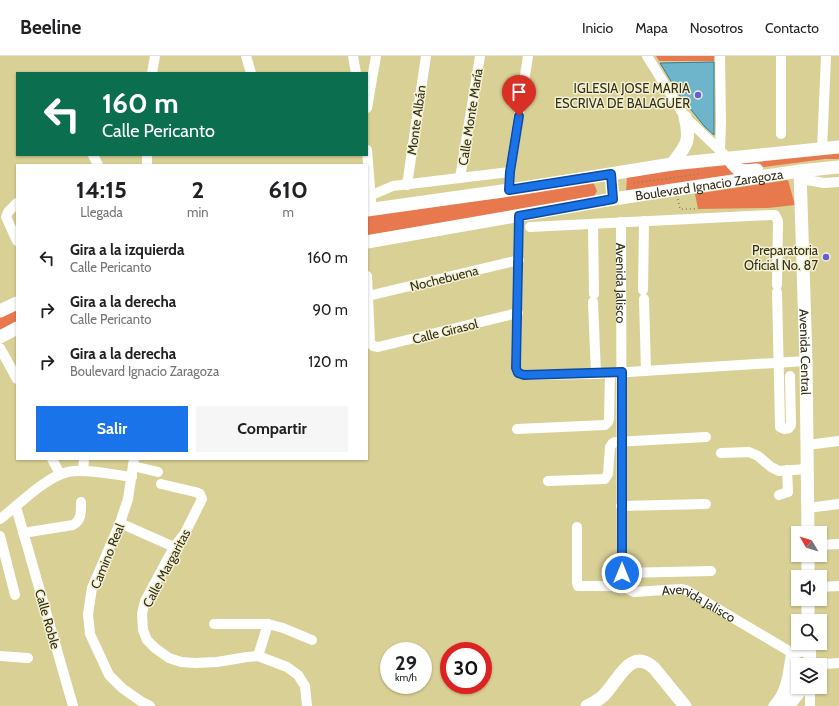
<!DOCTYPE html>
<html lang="es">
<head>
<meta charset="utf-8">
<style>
  body { margin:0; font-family:Cabin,sans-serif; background:#f6f6f6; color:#202124; height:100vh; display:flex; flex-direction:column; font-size:15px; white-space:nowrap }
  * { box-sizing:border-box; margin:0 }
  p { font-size:13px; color:#757577 }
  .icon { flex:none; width:22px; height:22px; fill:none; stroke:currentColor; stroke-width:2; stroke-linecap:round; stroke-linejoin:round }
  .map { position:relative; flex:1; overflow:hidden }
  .sheet { position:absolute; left:16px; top:108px; width:352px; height:296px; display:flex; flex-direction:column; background:#fff; border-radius:0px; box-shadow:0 1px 3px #0004 }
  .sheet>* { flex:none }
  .banner { position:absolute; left:16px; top:16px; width:352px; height:84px; border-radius:0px; box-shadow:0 1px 3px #0004; background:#0b6e4f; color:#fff; overflow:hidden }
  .needle { width:26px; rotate:308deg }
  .fabs { position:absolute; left:791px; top:470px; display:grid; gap:8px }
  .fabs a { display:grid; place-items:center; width:36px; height:36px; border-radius:0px; background:#fff; box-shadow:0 1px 3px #0004; font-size:20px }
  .speed { position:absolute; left:380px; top:586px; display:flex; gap:8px; font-size:20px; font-weight:700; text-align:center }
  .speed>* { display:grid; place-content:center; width:52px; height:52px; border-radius:50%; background:#fff; box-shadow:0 1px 3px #0004; line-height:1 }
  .speed small { font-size:10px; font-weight:400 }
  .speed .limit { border:6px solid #d22; background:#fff; color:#111 }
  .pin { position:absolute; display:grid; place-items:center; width:34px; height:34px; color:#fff; margin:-41px -17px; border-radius:50% 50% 50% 0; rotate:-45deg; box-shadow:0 0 4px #0007 }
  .pin .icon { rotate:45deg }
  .me { position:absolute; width:44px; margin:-22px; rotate:0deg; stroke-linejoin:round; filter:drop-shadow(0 0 3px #0008) }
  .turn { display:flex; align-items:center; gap:14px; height:84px; padding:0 20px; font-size:18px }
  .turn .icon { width:52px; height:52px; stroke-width:2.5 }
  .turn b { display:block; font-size:28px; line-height:34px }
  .eta { display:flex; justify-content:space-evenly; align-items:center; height:68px; text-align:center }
  .eta b { font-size:24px; font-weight:700; line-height:28px }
  .action { display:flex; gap:8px; margin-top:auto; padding:8px 20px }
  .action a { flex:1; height:46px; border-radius:0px; background:#1a73e8; color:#fff; font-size:16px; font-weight:700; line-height:46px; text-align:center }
  .action a+a { background:#f6f6f6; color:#202124 }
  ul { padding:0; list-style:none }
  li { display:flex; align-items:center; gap:12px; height:52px; padding:0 20px }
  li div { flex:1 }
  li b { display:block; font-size:15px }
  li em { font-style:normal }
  header { display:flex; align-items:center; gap:24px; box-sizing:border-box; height:56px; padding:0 20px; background:#fff; border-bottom:1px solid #e0e0e0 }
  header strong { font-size:19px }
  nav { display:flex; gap:22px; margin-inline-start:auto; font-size:14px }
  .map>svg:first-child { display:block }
  .green { fill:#e8794f }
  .building { fill:#6eb5cc; stroke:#357c92 }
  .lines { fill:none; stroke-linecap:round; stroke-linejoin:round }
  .path { stroke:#868057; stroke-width:1.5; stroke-dasharray:1 3; stroke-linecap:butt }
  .minor { stroke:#fff; stroke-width:10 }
  .major { stroke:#fff; stroke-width:13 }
  .route-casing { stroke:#114b97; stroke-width:10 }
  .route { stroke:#1a73e8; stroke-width:7 }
  .poi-dot { fill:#645fd8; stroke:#f4f0d3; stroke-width:1.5 }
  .labels { text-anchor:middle; stroke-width:3; stroke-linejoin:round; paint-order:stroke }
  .poi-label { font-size:13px; fill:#322f17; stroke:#f4f0d3; text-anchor:end }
  .street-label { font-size:13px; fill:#322f17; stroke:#f4f0d3 }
</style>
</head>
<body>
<header>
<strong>Beeline</strong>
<nav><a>Inicio</a><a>Mapa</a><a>Nosotros</a><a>Contacto</a></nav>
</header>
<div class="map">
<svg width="839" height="650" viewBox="0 0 839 650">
  <rect width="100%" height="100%" fill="#d9d095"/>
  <path class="green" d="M656,0H714V5H659Z
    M839,93V103H825L748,113L735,103Z
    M725,106L738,120L626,137L627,120Z
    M589,124L594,128L597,135L593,142L588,144L367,179V157L501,142Z
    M788,124L795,149L768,152L698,153L695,138Z
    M17,253V266L0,276V259Z"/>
  <path class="building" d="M714,6V79L705,71L680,40L660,7Z"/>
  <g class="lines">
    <path class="path" d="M634,127L700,118
      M678,143L680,153H698"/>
    <g class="minor">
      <path d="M246,0L251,17"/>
      <path d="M353,0L356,17"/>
      <path d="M647,0L685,61L729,103"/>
      <path d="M720,0L721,66L720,93"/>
      <path d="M152,17L155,0"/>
      <path d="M367,52L376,0"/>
      <path d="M781,78V0"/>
      <path d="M822,93L826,0"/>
      <path d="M367,94L371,145"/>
      <path d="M93,99L98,109"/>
      <path d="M147,109V99"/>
      <path d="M460,122L480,0"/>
      <path d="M801,123L824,127L839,126"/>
      <path d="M407,129L426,0"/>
      <path d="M509,134L510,116L528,0"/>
      <path d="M367,141L393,130L510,116"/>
      <path d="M17,147L8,156L6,161L17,185"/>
      <path d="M519,160L516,312L518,317L524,319L596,318L806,305"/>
      <path id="s1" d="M621,166L622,524C624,531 627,534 634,536L680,533L686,534L794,598"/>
      <path d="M593,169L594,238"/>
      <path d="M530,171L770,159H775L778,165L777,229"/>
      <path d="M367,220L370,286L373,290L378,291L518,257"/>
      <path d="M643,234L644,165"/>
      <path d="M777,236L780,369V371L784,373L789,372L791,369L790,320"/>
      <path d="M368,240L519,204"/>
      <path d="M644,243L646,315"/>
      <path d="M593,246L596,318"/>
      <path d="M0,292L17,323"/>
      <path d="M517,373L605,369L608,366L609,363L610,317"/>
      <path d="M807,389L839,385"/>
      <path d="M721,397L749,396L758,400L771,411L779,415L807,413"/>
      <path d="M52,403L60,418"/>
      <path d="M134,403L128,443L120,467L92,532L88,558L90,578L109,619L122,632L142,646L150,650"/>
      <path d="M133,410L158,416"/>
      <path d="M83,415L84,403"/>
      <path d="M548,425L605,423L608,418L610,391L612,388L615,386L706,381"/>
      <path d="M161,428L195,436L200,438L202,443L185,477L174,491L145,545L142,558L143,574L147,584L155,592L169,602L181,606L195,607L217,606L247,601L258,600L287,611L298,619L305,630L307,650"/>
      <path d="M779,439L788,436L787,414"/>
      <path d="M621,450L706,448"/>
      <path d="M16,451L73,650"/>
      <path d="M808,452L839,448"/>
      <path d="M0,463C19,449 45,421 68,416C85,412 114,419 132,421"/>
      <path d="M120,467L174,491"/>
      <path d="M577,471V527L578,530H624"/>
      <path d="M23,477L73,469C82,464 81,455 81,446"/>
      <path d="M0,480L15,539"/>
      <path d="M820,489L839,488"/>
      <path d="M622,517L711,515"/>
      <path d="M820,531L839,530"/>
      <path d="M214,568H268L283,572L312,584"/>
      <path d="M0,600L28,602"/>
      <path d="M258,600L268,568"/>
      <path d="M810,609L839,607"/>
      <path d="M810,631V650"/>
    </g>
    <g class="major">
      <path d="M729,103C738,116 741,116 757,114"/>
      <path d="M672,108C687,89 691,85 685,61"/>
      <path id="s2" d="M800,115L806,305L808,477"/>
      <path d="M611,118L613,143"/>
      <path d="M367,154L523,132L672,108L839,91"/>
      <path id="s3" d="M367,186L613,143L800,115L839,111"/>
      <path d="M0,255L17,247"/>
      <path d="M0,281L17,272"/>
      <path d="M808,499V521"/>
      <path d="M808,543V565"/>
      <path d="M809,587L810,609"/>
      <path d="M587,650C593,647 599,644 603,640C618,626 630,590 654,612L685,650"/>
      <path d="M775,650C788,636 789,619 792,601C795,594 801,594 809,593"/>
      <path d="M788,650L803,631"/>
    </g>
  </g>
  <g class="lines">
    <g class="route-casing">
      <path id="route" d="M519,60L510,116L509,134L611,118L613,143L519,160L516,312L518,317L524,319L622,316V517"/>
    </g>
    <use href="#route" class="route"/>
  </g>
  <g class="poi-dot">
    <circle cx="698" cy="39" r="4"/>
    <circle cx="826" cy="201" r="4"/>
  </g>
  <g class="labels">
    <g class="poi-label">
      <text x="690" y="37">IGLESIA JOSE MARIA<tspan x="690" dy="15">ESCRIVA DE BALAGUER</tspan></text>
      <text x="818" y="199">Preparatoria<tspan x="818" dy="15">Oficial No. 87</tspan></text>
    </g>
    <g class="street-label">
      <text transform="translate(470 61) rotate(-81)" y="5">Calle Monte María</text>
      <text transform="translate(416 64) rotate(-82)" y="5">Monte Albán</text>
      <text dy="5" stroke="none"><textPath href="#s3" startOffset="347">Boulevard Ignacio Zaragoza</textPath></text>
      <text transform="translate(444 222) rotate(-14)" y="5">Nochebuena</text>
      <text dy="5" stroke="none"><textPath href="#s1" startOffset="61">Avenida Jalisco</textPath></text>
      <text transform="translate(445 275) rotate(-14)" y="5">Calle Girasol</text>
      <text dy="5" stroke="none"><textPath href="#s2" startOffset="181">Avenida Central</textPath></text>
      <text transform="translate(107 500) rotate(-68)" y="5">Camino Real</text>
      <text transform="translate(166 512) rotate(-62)" y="5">Calle Margaritas</text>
      <text dy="5" stroke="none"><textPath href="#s1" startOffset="444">Avenida Jalisco</textPath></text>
      <text transform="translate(48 563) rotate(74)" y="5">Calle Roble</text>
    </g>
  </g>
</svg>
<div class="fabs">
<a><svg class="needle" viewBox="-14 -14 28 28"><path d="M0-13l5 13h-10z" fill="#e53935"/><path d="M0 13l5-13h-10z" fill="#757577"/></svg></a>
<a><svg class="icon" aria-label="sound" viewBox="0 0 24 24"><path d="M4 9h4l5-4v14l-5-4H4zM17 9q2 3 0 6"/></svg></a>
<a><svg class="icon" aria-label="search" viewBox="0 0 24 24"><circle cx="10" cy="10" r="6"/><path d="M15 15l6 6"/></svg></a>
<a><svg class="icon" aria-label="layers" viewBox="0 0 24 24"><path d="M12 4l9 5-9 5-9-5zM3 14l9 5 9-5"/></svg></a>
</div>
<div class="speed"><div>29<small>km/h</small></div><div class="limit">30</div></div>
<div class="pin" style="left:519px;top:60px;background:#d93025"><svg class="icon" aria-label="arrive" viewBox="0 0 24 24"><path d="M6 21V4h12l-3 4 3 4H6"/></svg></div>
<svg class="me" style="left:622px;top:517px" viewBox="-20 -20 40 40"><circle r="17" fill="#1a73e8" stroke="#fff" stroke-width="3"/><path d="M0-11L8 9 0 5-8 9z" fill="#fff"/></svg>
<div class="banner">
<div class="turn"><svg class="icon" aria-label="left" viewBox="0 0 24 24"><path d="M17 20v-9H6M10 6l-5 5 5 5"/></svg><div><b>160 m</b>Calle Pericanto</div></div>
</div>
<section class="sheet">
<div class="eta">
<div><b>14:15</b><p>Llegada</p></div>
<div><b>2</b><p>min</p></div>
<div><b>610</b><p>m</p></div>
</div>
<ul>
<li><svg class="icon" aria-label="left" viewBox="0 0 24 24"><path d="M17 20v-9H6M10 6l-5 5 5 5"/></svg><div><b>Gira a la izquierda</b><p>Calle Pericanto</p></div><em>160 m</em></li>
<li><svg class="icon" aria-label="right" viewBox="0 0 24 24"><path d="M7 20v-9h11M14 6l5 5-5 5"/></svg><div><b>Gira a la derecha</b><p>Calle Pericanto</p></div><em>90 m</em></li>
<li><svg class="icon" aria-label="right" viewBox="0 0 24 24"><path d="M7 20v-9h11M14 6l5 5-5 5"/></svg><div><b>Gira a la derecha</b><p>Boulevard Ignacio Zaragoza</p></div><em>120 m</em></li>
</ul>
<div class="action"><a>Salir</a><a>Compartir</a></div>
</section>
</div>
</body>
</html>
